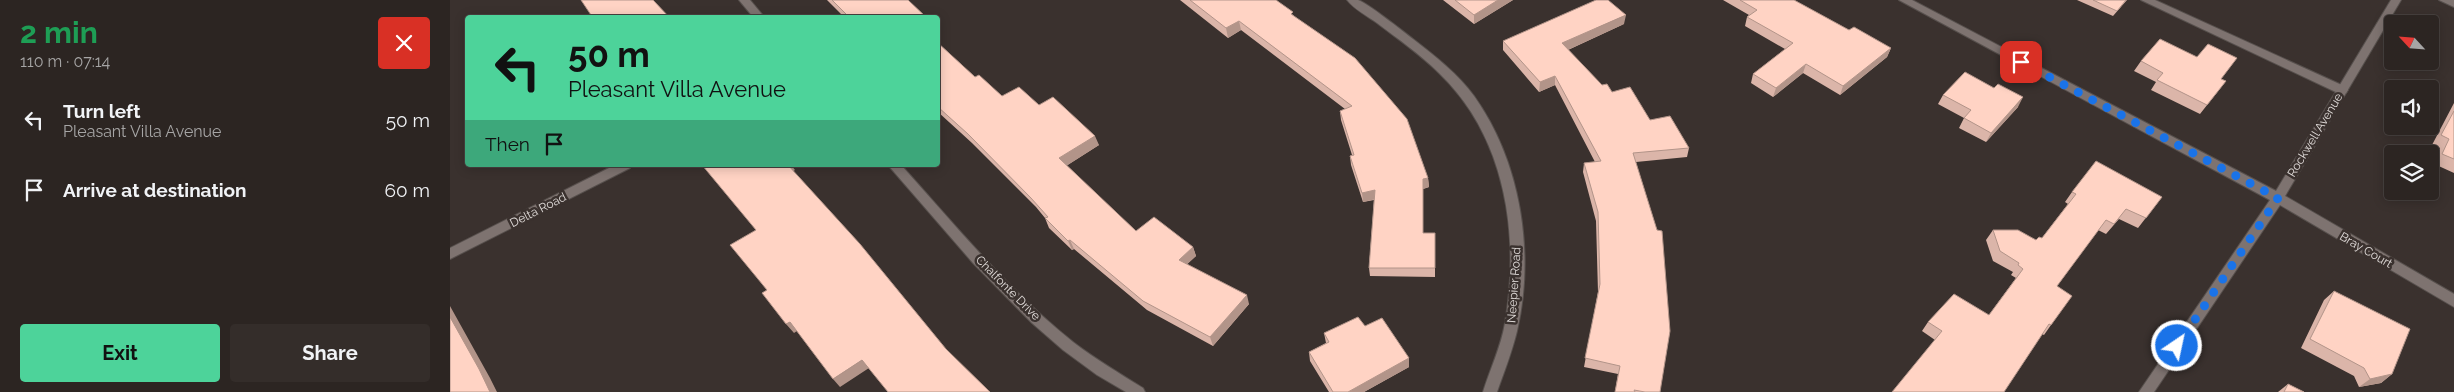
<!DOCTYPE html>
<html lang="en">
<head>
<meta charset="utf-8">
<style>
  body { margin:0; font-family:Raleway,sans-serif; background:#342d2a; color:#f1f3f6; height:100vh; display:flex; flex-direction:column; font-size:19px; white-space:nowrap }
  * { box-sizing:border-box; margin:0 }
  p { font-size:16px; color:#a6a5a5 }
  .icon { flex:none; width:28px; height:28px; fill:none; stroke:currentColor; stroke-width:2; stroke-linecap:round; stroke-linejoin:round }
  .map { position:relative; flex:1; overflow:hidden }
  .details { display:flex; flex-direction:column; background:#2c2522; width:450px }
  .details>* { flex:none }
  .banner { position:absolute; left:15px; top:15px; width:475px; height:152px; border-radius:5px; box-shadow:0 2px 12px #0003,0 0 0 1px #484240; background:#4dd39a; color:#111; overflow:hidden }
  .needle { width:32px; rotate:296deg }
  .tools { position:absolute; left:1934px; top:15px; display:grid; gap:10px }
  .tools a { display:grid; place-items:center; width:55px; height:55px; border-radius:5px; background:#2c2522; box-shadow:0 2px 12px #0003,0 0 0 1px #484240; font-size:25px }
  .pin { position:absolute; display:grid; place-items:center; width:42px; height:42px; color:#fff; margin:-21px; border-radius:10px; box-shadow:0 2px 8px #0006 }
  .me { position:absolute; width:55px; margin:-28px; rotate:34deg; stroke-linejoin:round; filter:drop-shadow(0 0 4px #0008) }
  .turn { display:flex; align-items:center; gap:18px; height:105px; padding:0 20px; font-size:22px }
  .turn .icon { width:65px; height:65px; stroke-width:2.5 }
  .turn b { display:block; font-size:35px; line-height:42px }
  .then { display:flex; align-items:center; height:48px; padding:0 20px; background:#0003; gap:10px; font-size:19px }
  .round { display:grid; place-items:center; flex:none; width:52px; height:52px; border-radius:5px; background:#342d2a }
  .headline { display:flex; align-items:center; justify-content:space-between; height:85px; padding:0 20px }
  h1 { font-size:30px; font-weight:700; line-height:38px; color:#1e9e55 }
  .action { display:flex; gap:10px; margin-top:auto; padding:10px 20px }
  .action a { flex:1; height:58px; border-radius:5px; background:#4dd39a; color:#111; font-size:20px; font-weight:700; line-height:58px; text-align:center }
  .action a+a { background:#342d2a; color:#f1f3f6 }
  ul { padding:0; list-style:none }
  li { display:flex; align-items:center; gap:15px; height:70px; padding:0 20px }
  li div { flex:1 }
  li b { display:block; font-size:19px }
  li em { font-style:normal }
  main { display:flex; flex:1; min-height:0 }
  .map>svg:first-child { display:block }
  .lines { fill:none; stroke-linecap:round; stroke-linejoin:round }
  .lane-casing { stroke:#57504d; stroke-width:2 }
  .street-casing { stroke:#57504d; stroke-width:2 }
  .lane { fill:#7e7370; fill-rule:evenodd }
  .street { fill:#7e7370; fill-rule:evenodd }
  .wall { fill:#dbb5a9 }
  .shaded-wall { fill:#b29489 }
  .building { fill:#ffd3c4; stroke:#b29489 }
  .route { stroke:#1a73e8; stroke-width:9; stroke-dasharray:0 16.2 }
  .labels { text-anchor:middle; stroke-width:5; stroke-linejoin:round; paint-order:stroke }
  .street-label { font-size:12px; fill:#e1dcda; stroke:#3a312e }
</style>
</head>
<body>
<main>
<section class="details">
<div class="headline"><div><h1>2 min</h1><p>110 m · 07:14</p></div><a class="round" style="background:#d93025;color:#fff"><svg class="icon" aria-label="close" viewBox="0 0 24 24"><path d="M6 6l12 12M18 6L6 18"/></svg></a></div>
<ul>
<li><svg class="icon" aria-label="left" viewBox="0 0 24 24"><path d="M17 20v-9H6M10 6l-5 5 5 5"/></svg><div><b>Turn left</b><p>Pleasant Villa Avenue</p></div><em>50 m</em></li>
<li><svg class="icon" aria-label="arrive" viewBox="0 0 24 24"><path d="M6 21V4h12l-3 4 3 4H6"/></svg><div><b>Arrive at destination</b></div><em>60 m</em></li>
</ul>
<div class="action"><a>Exit</a><a>Share</a></div>
</section>
<div class="map">
<svg width="2004" height="392" viewBox="0 0 2004 392">
  <rect width="100%" height="100%" fill="#3a312e"/>
  <g class="lines">
    <g class="lane-casing">
      <path id="lane" d="M1691,0H1705L1896,87L1898,90L1896,93H1888Z"/>
    </g>
    <g class="street-casing">
      <path id="street" d="M289,0H300L315,18H304Z
        M897,0C900,0 905,0 908,0C916,2 954,32 963,39C985,56 1008,74 1024,96C1071,162 1085,253 1067,331C1062,352 1054,372 1047,392H1033C1040,369 1051,347 1055,323C1070,235 1056,137 989,73C970,54 948,39 927,23C917,16 904,9 897,0Z
        M1449,0H1462L1826,191L1941,0H1951L1835,196L2004,294V307L1830,205L1704,392H1689L1820,200Z
        M1989,0H2004V7Z
        M165,165H182L180,168L0,259V248Z
        M438,165H451C506,226 559,291 623,342C645,359 669,373 693,388L695,392H676L647,375L613,350L582,323L523,263Z"/>
    </g>
    <use href="#lane" class="lane"/>
    <use href="#street" class="street"/>
  </g>
  <path class="wall" d="M377,0H458L477,18H395Z
    M730,0H826L844,16L978,178L979,187L973,189V233L985,243V277L920,276L919,268L924,200L913,202L901,165L900,156L902,155L891,120L890,111L895,109L791,30L778,38Z
    M993,0H1063L1024,24Z
    M1273,0H1344L1399,30L1441,48L1437,57L1390,95L1353,73L1323,97L1301,83L1303,74L1335,49L1295,26L1297,17L1299,15Z
    M1627,0H1677L1663,16Z
    M1174,24L1118,50L1152,85L1162,92L1239,148L1237,157L1186,162L1210,392H1165L1168,374L1134,367L1148,292L1146,221L1133,172L1134,163L1145,162L1105,85L1089,92L1053,50V41Z
    M488,43L525,77L552,96L589,105L649,145L616,166L686,231L743,247L746,256L737,264L799,304L763,346L697,310L624,249L622,250L599,228L595,218L586,207L522,143L488,112Z
    M1691,61L1771,79L1776,81L1750,114L1701,90L1706,82L1684,71Z
    M1493,95L1568,107L1536,142L1509,128L1514,118L1488,104Z
    M2004,103V173L1982,163L1990,148L1982,145Z
    M1622,192L1712,197L1688,228L1669,219L1656,234L1648,230L1607,286L1601,325L1594,335L1592,334L1485,340L1472,331L1478,322L1539,315L1566,278L1561,275L1563,272L1543,261L1536,240L1543,230L1586,240L1592,238L1618,204L1615,202Z
    M1884,291L1942,374L1931,383L1909,387L1904,376L1851,348L1874,300Z
    M915,326L959,358V367L914,392H879L860,361L859,352L876,343L874,333Z
    M1838,384L1854,392H1828Z"/>
  <path class="shaded-wall" d="M1048,0H1063L1024,24V15Z
    M1176,15L1174,24L1111,53L1112,43Z
    M789,21L791,30L778,38L776,28Z
    M1441,48L1437,57L1390,95L1393,86Z
    M1356,64L1353,73L1323,97L1326,88Z
    M1105,76V85L1089,92L1090,82Z
    M1573,97L1568,107L1536,142L1541,133Z
    M645,136L649,145L613,168L609,158Z
    M337,165H341L345,170L342,172Z
    M978,178L979,187L973,189V179Z
    M925,190L926,199L913,202L912,193Z
    M620,240L624,249L622,250L618,241Z
    M743,247L746,256L732,269L729,260Z
    M797,295L799,304L763,346L760,337Z
    M0,306L40,378L47,392H40L0,317Z
    M340,322L347,331L344,333L336,324Z
    M959,358V367L914,392H898Z
    M412,360L419,368L390,387L383,379Z
    M1942,374L1931,383L1909,387L1920,379Z"/>
  <path class="building" d="M131,0H203L220,18H143Z
    M382,0H458L477,18H400Z
    M740,0H826L843,12L841,14L905,58L957,119L978,178L973,179V233H985V268H919L925,190L912,193L900,156L904,155L890,111L902,106L789,21L776,28Z
    M1005,0H1048L1024,15Z
    M1146,0H1158L1176,15L1112,43L1152,85L1157,84L1162,92L1180,87L1200,120L1220,116L1239,148L1183,153L1207,230L1212,231L1220,331L1210,392H1195L1184,390L1185,392H1165L1170,366L1135,358L1150,284L1148,212L1134,163L1151,161L1105,76L1090,82L1053,41Z
    M1290,0H1344L1399,30L1404,27L1441,48L1393,86L1356,64L1326,88L1303,74L1343,43L1297,17L1307,10Z
    M1643,0H1676L1667,11Z
    M1710,39L1747,57L1758,44L1787,58L1771,79L1776,81L1757,105L1707,80L1713,73L1691,61Z
    M488,43L525,77L529,75L552,96L569,87L589,105L603,97L645,136L609,158L686,231L704,217L743,247L729,260L797,295L760,337L693,301L620,240L618,241L595,218L598,217L581,198L518,134L488,107Z
    M1515,72L1544,88L1548,84L1573,97L1541,133L1514,118L1521,110L1493,95Z
    M2004,111V159L1992,154L1999,139L1991,135Z
    M1646,161L1712,197L1696,218L1676,209L1664,224L1656,220L1607,286L1622,296L1601,325L1599,324L1554,392H1442L1492,331L1478,322L1504,294L1539,315L1573,269L1568,265L1569,263L1550,251L1543,230H1568L1586,240L1589,237L1592,238L1626,194L1622,192Z
    M252,165H338L410,244L496,349L540,392H438L412,360L383,379L340,322L336,324L312,293L317,290L280,245L306,230Z
    M1884,291L1960,329L1942,374L1920,379L1914,368L1860,339Z
    M0,317L29,369L40,392H0Z
    M908,317L915,326L932,318L959,358L898,392H883L859,352L879,342L874,333Z
    M1838,384L1854,392H1834Z"/>
  <g class="lines">
    <path class="route" d="M1571,62L1828,198L1727,346"/>
  </g>
  <g class="labels">
    <g class="street-label">
      <text transform="translate(1865 135) rotate(-59)" y="4">Rockwell Avenue</text>
      <text transform="translate(88 210) rotate(-27)" y="4">Delta Road</text>
      <text transform="translate(1916 250) rotate(30)" y="4">Bray Court</text>
      <text transform="translate(1064 285) rotate(-86)" y="4">Neepier Road</text>
      <text transform="translate(558 288) rotate(45)" y="4">Chalfonte Drive</text>
    </g>
  </g>
</svg>
<div class="tools">
<a><svg class="needle" viewBox="-14 -14 28 28"><path d="M0-13l5 13h-10z" fill="#e53935"/><path d="M0 13l5-13h-10z" fill="#a6a5a5"/></svg></a>
<a><svg class="icon" aria-label="sound" viewBox="0 0 24 24"><path d="M4 9h4l5-4v14l-5-4H4zM17 9q2 3 0 6"/></svg></a>
<a><svg class="icon" aria-label="layers" viewBox="0 0 24 24"><path d="M12 4l9 5-9 5-9-5zM3 14l9 5 9-5"/></svg></a>
</div>
<div class="pin" style="left:1571px;top:62px;background:#d93025"><svg class="icon" aria-label="arrive" viewBox="0 0 24 24"><path d="M6 21V4h12l-3 4 3 4H6"/></svg></div>
<svg class="me" style="left:1727px;top:346px" viewBox="-20 -20 40 40"><circle r="17" fill="#1a73e8" stroke="#fff" stroke-width="3"/><path d="M0-11L8 9 0 5-8 9z" fill="#fff"/></svg>
<div class="banner">
<div class="turn"><svg class="icon" aria-label="left" viewBox="0 0 24 24"><path d="M17 20v-9H6M10 6l-5 5 5 5"/></svg><div><b>50 m</b>Pleasant Villa Avenue</div></div>
<div class="then">Then<svg class="icon" aria-label="arrive" viewBox="0 0 24 24"><path d="M6 21V4h12l-3 4 3 4H6"/></svg></div>
</div>
</div>
</main>
</body>
</html>
